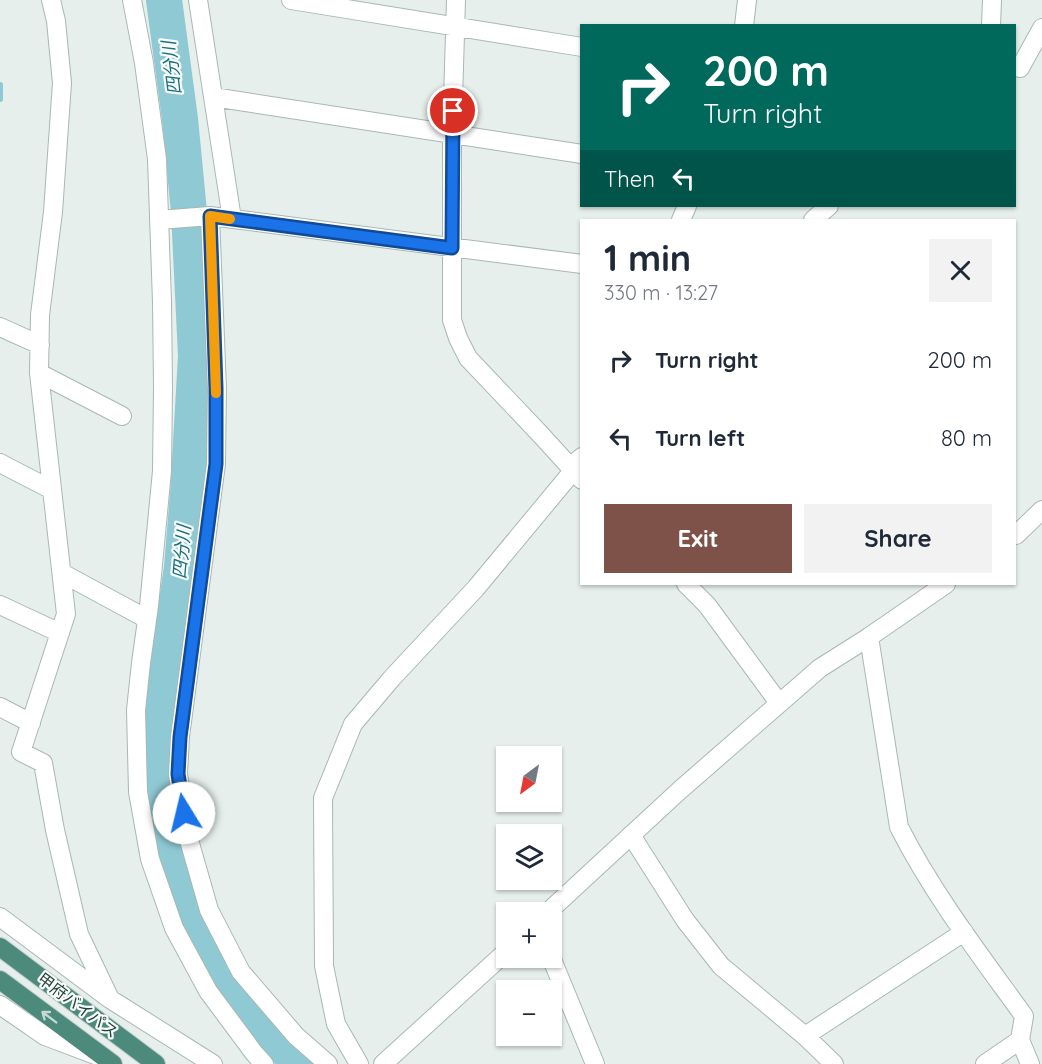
<!DOCTYPE html>
<html lang="en">
<head>
<meta charset="utf-8">
<style>
  body { margin:0; font-family:Quicksand,"Noto Sans JP",sans-serif; background:#f2f2f3; color:#1f2937; height:100vh; display:flex; flex-direction:column; font-size:22px; white-space:nowrap }
  * { box-sizing:border-box; margin:0 }
  p { font-size:20px; color:#747a83 }
  .icon { flex:none; width:33px; height:33px; fill:none; stroke:currentColor; stroke-width:2; stroke-linecap:round; stroke-linejoin:round }
  .map { position:relative; flex:1; overflow:hidden }
  .side { position:absolute; left:580px; top:219px; width:436px; height:366px; display:flex; flex-direction:column; background:#fff; border-radius:0px; box-shadow:0 2px 4px #0004 }
  .side>* { flex:none }
  .hud { position:absolute; left:580px; top:24px; width:436px; height:183px; border-radius:0px; box-shadow:0 2px 4px #0004; background:#00695c; color:#fff; overflow:hidden }
  .needle { width:39px; rotate:212deg }
  .buttons { position:absolute; left:496px; top:746px; display:grid; gap:12px }
  .buttons a { display:grid; place-items:center; width:66px; height:66px; border-radius:0px; background:#fff; box-shadow:0 2px 4px #0004; font-size:30px }
  .pin { position:absolute; display:grid; place-items:center; width:51px; height:51px; color:#fff; margin:-26px; border:3px solid #fff; border-radius:50%; box-shadow:0 2px 6px #0007 }
  .me { position:absolute; width:66px; margin:-33px; rotate:351deg; stroke-linejoin:round; filter:drop-shadow(0 0 4px #0008) }
  .turn { display:flex; align-items:center; gap:21px; height:126px; padding:0 24px; font-size:27px }
  .turn .icon { width:78px; height:78px; stroke-width:2.5 }
  .turn b { display:block; font-size:42px; line-height:51px }
  .then { display:flex; align-items:center; height:57px; padding:0 24px; background:#0003; gap:12px; font-size:22px }
  .round { display:grid; place-items:center; flex:none; width:63px; height:63px; border-radius:0px; background:#f2f2f3 }
  .head { display:flex; align-items:center; justify-content:space-between; height:102px; padding:0 24px }
  h1 { font-size:36px; font-weight:800; line-height:45px }
  .button { display:flex; gap:12px; margin-top:auto; padding:12px 24px }
  .button a { flex:1; height:69px; border-radius:0px; background:#7f5249; color:#fff; font-size:24px; font-weight:800; line-height:69px; text-align:center }
  .button a+a { background:#f2f2f3; color:#1f2937 }
  ul { padding:0; list-style:none }
  li { display:flex; align-items:center; gap:18px; height:78px; padding:0 24px }
  li div { flex:1 }
  li b { display:block; font-size:22px }
  li em { font-style:normal }
  .map>svg:first-child { display:block }
  .lines { fill:none; stroke-linecap:round; stroke-linejoin:round }
  .stream { stroke:#8ec9d4; stroke-width:6 }
  .river { stroke:#8ec9d4; stroke-width:36 }
  .minor-casing { stroke:#a8b8b2; stroke-width:20 }
  .tertiary-casing { stroke:#a8b8b2; stroke-width:20 }
  .trunk-casing { stroke:#c2cac8; stroke-width:20 }
  .minor { stroke:#fff; stroke-width:18 }
  .tertiary { stroke:#fff; stroke-width:18 }
  .trunk { stroke:#4c8a7c; stroke-width:18 }
  .oneway { stroke:#c4d9d4 }
  .route-casing { stroke:#114b97; stroke-width:15 }
  .route { stroke:#1a73e8; stroke-width:10 }
  .slow { stroke:#f59e0b; stroke-width:10 }
  .labels { text-anchor:middle; stroke-width:4.5; stroke-linejoin:round; paint-order:stroke }
  .street-label { font-size:16px; fill:#24423a; stroke:#f7fbf9 }
  .water-label { font-size:18px; font-style:italic; fill:#1c6f80; stroke:#f7fbf9 }
</style>
</head>
<body>
<div class="map">
<svg width="1042" height="1064" viewBox="0 0 1042 1064">
  <rect width="100%" height="100%" fill="#e6efeb"/>
  <g class="lines">
    <path class="stream" d="M0,85V99"/>
    <path class="river" d="M164,0L180,119L189,212L196,356L188,494L182,567L167,669L160,761L167,839L192,908L219,968L268,1032L301,1064"/>
    <g class="minor-casing">
      <path id="minor" d="M51,0L56,21L62,83L53,212L40,315L39,373L66,614L21,752L43,763L55,830L79,934L110,999
        M132,0L144,63L157,159L162,302L163,387L162,471L149,606L141,663L136,710L138,792L150,859L174,928L208,991L254,1053L264,1064
        M198,0L232,219
        M291,0L582,47
        M456,0L452,134V320L458,338L468,358L541,435
        M744,26L747,0
        M991,26L992,0
        M1016,65L1020,68L1042,28
        M213,97L582,154
        M210,216L217,388L216,464L180,737L178,774L187,833L209,910L241,972L296,1036L328,1064
        M159,220L210,216L582,264
        M681,220L687,206
        M813,220L829,206
        M0,327L40,345
        M39,373L122,416
        M0,463L52,490
        M570,467L582,457
        M62,573L147,619
        M0,605L60,633
        M869,637L899,827C933,894 980,955 1024,1016L1020,1040L1030,1064
        M0,707L31,723
        M631,835L685,920L721,966L805,1036L834,1064
        M0,917L110,999L213,1064
        M551,957L595,1064
        M805,1036L964,932
        M359,1064L336,1024L324,966L323,798L353,724L392,678L476,588L573,471
        M985,1064L1020,1040"/>
    </g>
    <g class="tertiary-casing">
      <path id="tertiary" d="M541,435L582,480
        M1016,535L1042,510
        M686,584L707,605L779,703
        M548,912L680,790L820,668L869,637L946,584
        M0,1005L45,1036L98,1056
        M383,1064L507,951"/>
    </g>
    <g class="trunk-casing">
      <path id="trunk" d="M0,947L156,1064
        M0,980L113,1064"/>
    </g>
    <use href="#minor" class="minor"/>
    <use href="#tertiary" class="tertiary"/>
    <use href="#trunk" class="trunk"/>
  </g>
  <defs><path id="oneway-shaft" d="M-6 0H5M1.5-3L5.5 0L1.5 3" fill="none" stroke-width="1.6" stroke-linecap="round" stroke-linejoin="round" transform="scale(1.5)"/></defs>
  <use class="oneway" href="#oneway-shaft" transform="translate(49 1017) rotate(-143)"/>
  <g class="lines">
    <g class="route-casing">
      <path id="route" d="M184,813L178,774L180,737L216,464V388L210,216L452,248L453,111"/>
    </g>
    <use href="#route" class="route"/>
    <path class="slow" d="M216,393L210,216L230,219"/>
  </g>
  <g class="labels">
    <g class="street-label">
      <text transform="translate(78 1005) rotate(37)" y="6">甲府バイパス</text>
    </g>
    <g class="water-label">
      <text transform="translate(172 68) rotate(-97)" y="6">四分川</text>
      <text transform="translate(182 552) rotate(-85)" y="6">四分川</text>
    </g>
  </g>
</svg>
<div class="buttons">
<a><svg class="needle" viewBox="-14 -14 28 28"><path d="M0-13l5 13h-10z" fill="#e53935"/><path d="M0 13l5-13h-10z" fill="#747a83"/></svg></a>
<a><svg class="icon" aria-label="layers" viewBox="0 0 24 24"><path d="M12 4l9 5-9 5-9-5zM3 14l9 5 9-5"/></svg></a>
<a>+</a>
<a>−</a>
</div>
<div class="pin" style="left:453px;top:111px;background:#d93025"><svg class="icon" aria-label="arrive" viewBox="0 0 24 24"><path d="M6 21V4h12l-3 4 3 4H6"/></svg></div>
<svg class="me" style="left:184px;top:813px" viewBox="-20 -20 40 40"><circle r="19" fill="#fff"/><path d="M0-13L10 11 0 6-10 11z" fill="#1a73e8"/></svg>
<div class="hud">
<div class="turn"><svg class="icon" aria-label="right" viewBox="0 0 24 24"><path d="M7 20v-9h11M14 6l5 5-5 5"/></svg><div><b>200 m</b>Turn right</div></div>
<div class="then">Then<svg class="icon" aria-label="left" viewBox="0 0 24 24"><path d="M17 20v-9H6M10 6l-5 5 5 5"/></svg></div>
</div>
<section class="side">
<div class="head"><div><h1>1 min</h1><p>330 m · 13:27</p></div><a class="round"><svg class="icon" aria-label="close" viewBox="0 0 24 24"><path d="M6 6l12 12M18 6L6 18"/></svg></a></div>
<ul>
<li><svg class="icon" aria-label="right" viewBox="0 0 24 24"><path d="M7 20v-9h11M14 6l5 5-5 5"/></svg><div><b>Turn right</b></div><em>200 m</em></li>
<li><svg class="icon" aria-label="left" viewBox="0 0 24 24"><path d="M17 20v-9H6M10 6l-5 5 5 5"/></svg><div><b>Turn left</b></div><em>80 m</em></li>
</ul>
<div class="button"><a>Exit</a><a>Share</a></div>
</section>
</div>
</body>
</html>
